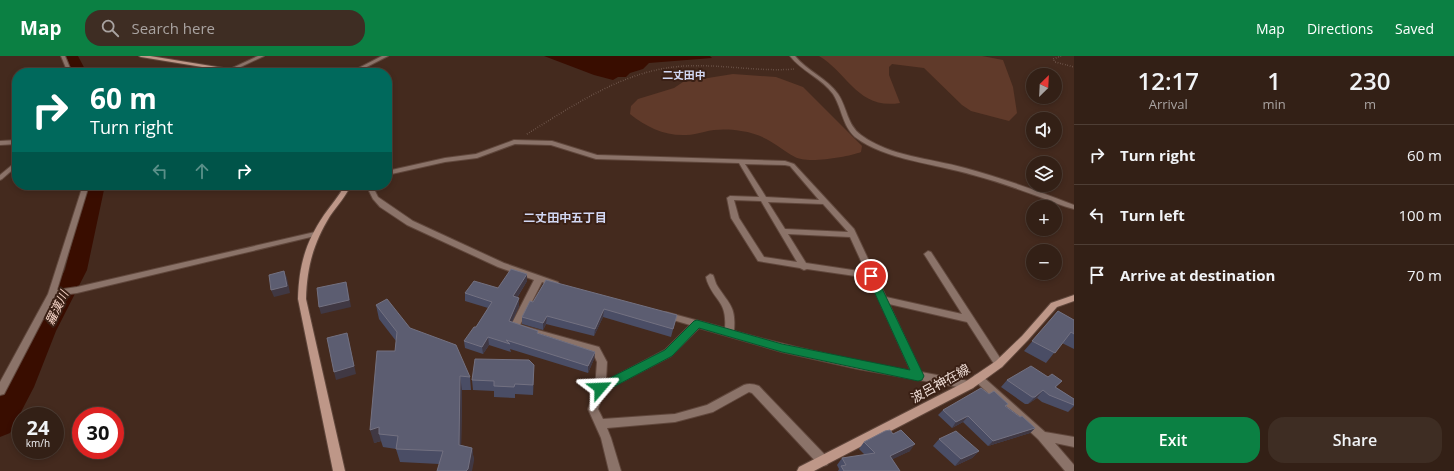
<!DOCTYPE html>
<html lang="en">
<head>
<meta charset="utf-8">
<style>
  body { margin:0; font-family:"Open Sans","Noto Sans JP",sans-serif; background:#3e2d23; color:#f1f3f6; height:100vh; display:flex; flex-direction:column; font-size:15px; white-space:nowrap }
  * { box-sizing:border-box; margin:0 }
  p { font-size:13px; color:#a9a3a1 }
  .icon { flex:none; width:22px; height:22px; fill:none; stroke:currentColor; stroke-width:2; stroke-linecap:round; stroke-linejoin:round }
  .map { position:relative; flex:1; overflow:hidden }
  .sheet { display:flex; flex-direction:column; background:#332016; width:380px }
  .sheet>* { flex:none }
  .guide { position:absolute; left:12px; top:12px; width:380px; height:122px; border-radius:16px; box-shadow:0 2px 6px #0003,0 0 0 1px #4e3e35; background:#00695c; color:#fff; overflow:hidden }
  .needle { width:26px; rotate:24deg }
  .controls { position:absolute; left:1026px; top:12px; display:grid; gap:8px }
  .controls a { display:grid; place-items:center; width:36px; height:36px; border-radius:50%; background:#332016; box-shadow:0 2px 6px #0003,0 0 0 1px #4e3e35; font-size:20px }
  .speed { position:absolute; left:12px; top:351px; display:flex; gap:8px; font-size:20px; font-weight:700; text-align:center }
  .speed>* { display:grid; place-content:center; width:52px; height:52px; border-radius:50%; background:#332016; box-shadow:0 2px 6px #0003,0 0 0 1px #4e3e35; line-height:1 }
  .speed small { font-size:10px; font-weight:400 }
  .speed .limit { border:6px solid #d22; background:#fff; color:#111 }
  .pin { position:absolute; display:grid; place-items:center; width:34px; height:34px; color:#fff; margin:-17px; border:2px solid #fff; border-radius:50%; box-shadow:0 1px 4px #0007 }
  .me { position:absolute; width:44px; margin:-22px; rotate:64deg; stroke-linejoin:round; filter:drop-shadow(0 0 3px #0008) }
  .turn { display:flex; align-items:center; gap:14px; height:84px; padding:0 12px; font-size:18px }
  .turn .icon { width:52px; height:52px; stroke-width:2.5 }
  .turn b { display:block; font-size:28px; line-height:34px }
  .lanes { display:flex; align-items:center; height:38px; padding:0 12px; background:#0003; justify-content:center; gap:20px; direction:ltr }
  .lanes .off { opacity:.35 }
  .eta { display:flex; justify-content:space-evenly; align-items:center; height:68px; text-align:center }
  .eta b { font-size:24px; font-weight:600; line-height:28px }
  .button { display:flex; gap:8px; margin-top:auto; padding:8px 12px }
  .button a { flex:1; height:46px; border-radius:16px; background:#0b8043; color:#fff; font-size:16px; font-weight:600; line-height:46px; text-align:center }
  .button a+a { background:#3e2d23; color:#f1f3f6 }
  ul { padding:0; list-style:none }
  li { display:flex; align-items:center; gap:12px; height:60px; padding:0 12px; border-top:1px solid #4e3e35 }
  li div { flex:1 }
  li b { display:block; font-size:15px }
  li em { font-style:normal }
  header { display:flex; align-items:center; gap:24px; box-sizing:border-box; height:56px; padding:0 20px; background:#0b8043; color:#fff }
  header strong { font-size:19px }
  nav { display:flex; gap:22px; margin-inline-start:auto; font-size:14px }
  .search { width:280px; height:36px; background:#3e2d23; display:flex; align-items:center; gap:10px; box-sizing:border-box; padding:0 14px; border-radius:16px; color:#a9a3a1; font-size:15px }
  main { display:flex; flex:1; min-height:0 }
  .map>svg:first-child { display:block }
  .green { fill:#603a2a }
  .water { fill:#390d00 }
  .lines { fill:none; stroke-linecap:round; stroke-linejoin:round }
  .river { fill:#390d00; fill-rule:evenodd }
  .street-casing { stroke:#60473c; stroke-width:2 }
  .secondary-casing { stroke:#60473c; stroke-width:2 }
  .path { stroke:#877066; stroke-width:1.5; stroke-dasharray:0.5 2; stroke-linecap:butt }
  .street { fill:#8b7369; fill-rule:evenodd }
  .secondary { fill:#be9788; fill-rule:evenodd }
  .wall { fill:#4a4d65 }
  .shaded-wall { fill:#403843 }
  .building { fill:#5c5d71; stroke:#737181 }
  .route { fill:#0b8043; stroke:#07532c }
  .labels { text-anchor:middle; stroke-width:4; stroke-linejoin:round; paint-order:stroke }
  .far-quarter-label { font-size:11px; font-weight:bold; fill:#d2d8f4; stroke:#3a2015 }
  .neighbourhood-label { font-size:12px; font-weight:bold; fill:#d2d8f4; stroke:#3a2015 }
  .water-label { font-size:12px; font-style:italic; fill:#fad8cb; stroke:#3a2015 }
  .near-street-label { font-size:13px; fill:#f0ded7; stroke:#3a2015 }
</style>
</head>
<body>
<header>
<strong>Map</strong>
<div class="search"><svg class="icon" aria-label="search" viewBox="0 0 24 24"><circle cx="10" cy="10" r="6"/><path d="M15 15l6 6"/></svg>Search here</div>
<nav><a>Map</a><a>Directions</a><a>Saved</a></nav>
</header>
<main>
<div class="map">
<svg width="1074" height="415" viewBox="0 0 1074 415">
  <rect width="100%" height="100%" fill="#442a1e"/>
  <path class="green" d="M819,0H982L1003,4L1013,31L1017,57L1009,65L971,55L962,49L924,12L892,8L889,11V19L900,47C858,54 848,17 819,0Z
    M733,18L776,21L803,31L862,90L861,96C848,101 807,108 795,101C776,90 765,78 741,75C728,73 716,73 704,76C698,77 692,79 686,79C665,80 646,71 630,58L631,50L638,43L674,32L683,26Z"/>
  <path class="water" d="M544,0H710L712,2L649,7L643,13L630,17L626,21H618L613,24L594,19Z"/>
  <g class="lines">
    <path class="river" d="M66,0H78L87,17H73Z
      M87,129H105L87,214L56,275L34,331L10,377L0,381V341L32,275L65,214Z"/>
    <g class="street-casing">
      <path id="street" d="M61,0H65L72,17H68Z
        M258,0H264L232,15L228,14Z
        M382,0H388L355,17H349Z
        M790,0H795C807,15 827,22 838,38C847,51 847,69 861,79C891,101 930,102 965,112C1002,122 1038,135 1074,149V153C1062,150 1051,145 1040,141C1018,133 996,125 973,119C938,108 884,104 855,81C842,69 842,52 833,38C822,22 801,15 790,0Z
        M223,12L225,13V14L217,17H211Z
        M17,84V88L0,89V85Z
        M514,84L552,85L597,99L785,105L794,108L854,173L886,241L962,258L924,198L928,195L931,196L1004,308L1002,311L999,312L996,311L967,266L889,248L921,316L969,325L973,326L974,329L973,332L969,333L858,313L782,296L699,272L671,300L604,335L598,353L603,363L675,358L707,349L744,329C749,327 754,328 759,330L827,401L829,405L827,409L823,410L819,409L752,337L749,336L713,356L675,366L607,372L611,382L621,415H609L601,382L588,353L595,332L597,306L593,297L512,273L510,271L534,224L498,211L407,169L380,151L373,143L366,129H372L378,141L413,165L504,207L558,226L559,228L555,231L542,226L520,269L599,291L607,306L606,325L665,294L690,269L663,261L662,259L663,257L666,256L725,272C727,245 715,246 707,225L706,221L710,218L713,219C715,223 715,227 718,231C730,249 736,251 734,275C792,291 851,304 911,315L869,222L807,213L804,214L800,212L758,205L731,162L727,142L730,140L759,141L739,107L596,103L551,89L515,88L477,102L445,106L387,119V115L445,102L476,98ZM745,108L785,109L790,110L819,144L766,141ZM734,144L761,145L797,206L764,201L739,162ZM768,146L823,148L848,176L785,173ZM788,178L850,181L866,216L806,207Z
        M17,105V110L2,123L0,124V119Z
        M83,129H89L57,234L77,231L315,176L319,178L315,180L77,237L55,240L4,338L0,339V326L48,238Z
        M978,318L981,319L1045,376L1074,381V391L1055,387L1074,409V415H1065L1038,383L975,325L973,322L975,319Z"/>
    </g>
    <g class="secondary-casing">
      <path id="secondary" d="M139,0H150L248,16L250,17H239L141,1Z
        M345,129H351C346,140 337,150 330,160C313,188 307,211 306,243L345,415H333L298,243C299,210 305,187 324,159C331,149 339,140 345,129Z
        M1074,239V245L1057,251L1028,284L1002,311L973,332L814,415H797L799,411L965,326L996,305L1022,280L1051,247Z"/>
    </g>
    <path class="path" d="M1061,0L1053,3L1055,6L1074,11
      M527,78C576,48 626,13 685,10C722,8 758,16 795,13"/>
    <use href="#street" class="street"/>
    <use href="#secondary" class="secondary"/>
  </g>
  <path class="wall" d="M527,218V225L517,242L519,250L512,266L538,275V277L595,296L594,303L588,317L510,293L511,296L489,289L483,298L465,292L464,285L476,271L488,252L465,245V237L498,232Z
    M546,224L675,266L671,281L603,261L594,280L546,268L543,274L522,268V261L533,246Z
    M376,249L410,272L470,321L471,334H462L461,389L472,392L474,405L439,408L400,406L396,393L383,391L381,385L374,387L395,295L396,285L379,263Z
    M1058,255L1074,264V293L1062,287L1046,307L1024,295Z
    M534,309L533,339L515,338V342L494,341V335L473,334L472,324Z
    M1048,321L1062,325L1056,331L1074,343V350L1068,356L1042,346L1037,342L1028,348H1025L1001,331L1007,324Z
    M1006,350L1035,372L1030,377L988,390L963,366L952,372L938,359L943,354Z
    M939,383L979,395L972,402L955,410L933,390Z
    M864,386L910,395L892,403L900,415H838L839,413L837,409L842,402L865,399L859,393Z"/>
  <path class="shaded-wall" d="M284,215L287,222L290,237L274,241L271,234Z
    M527,218V225L513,248V240Z
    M346,226L348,233L351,251L321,258L319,251Z
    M519,242V250L509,272V265Z
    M604,253L603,261L594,280L595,273Z
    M547,260L546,268L543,274V267Z
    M347,277L349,284L356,318L336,324L334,316Z
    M488,281L489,289L483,298L482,291Z
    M595,296L594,303L588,317V310Z
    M534,309V320L533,339V329Z
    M460,320L462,334L461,402L459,389Z
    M1043,334L1037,342L1028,348L1035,341Z
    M968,360L963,366L952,372L956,366Z
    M379,371V378L381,385L374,387L370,374Z
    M1035,372L1030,377L988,390L993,385Z
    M915,388L910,395L885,407L890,400Z
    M472,392L474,405L472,415H466Z
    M979,395L972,402L955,410L961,403Z"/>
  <path class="building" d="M511,213L527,218L513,240L519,242L509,265L538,275L537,277L595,296L588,310L506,284L510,288L488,281L482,291L464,285L474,271H476L492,246L465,237L474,225L498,232Z
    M284,215L287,230L271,234L269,219Z
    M546,224L677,259L673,273L604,253L595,273L547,260L543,267L522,261L530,245L533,246Z
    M346,226L349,244L319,251L317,232Z
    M387,243L410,272L456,289L470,321L460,320L459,389L472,392L468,413L466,415H437L443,395L396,393L398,380L379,378V371L370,374L377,295H395L397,276L376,249Z
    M1058,255L1074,264V278L1071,276L1055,297L1032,285Z
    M347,277L354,310L334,316L327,282Z
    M475,303L529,304L534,309L533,329L515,328L514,331L494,330V325L472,324Z
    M1031,310L1048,321L1052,318L1062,325L1055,331L1074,343V349L1049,339L1043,334L1035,341H1032L1007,324Z
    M981,332L989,338L994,335L1008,348L1005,350L1020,361L1022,360L1035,372L993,385L968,360L956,366L943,354Z
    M890,374L893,378L901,374L915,388L890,400L900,415H844L841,410L846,409L842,402L875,397L864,386L885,375Z
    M956,375L979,395L961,403L939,383Z"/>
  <path class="route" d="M871,217L876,220L924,320L922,324L918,325L782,296L699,272L672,300L604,336H596L594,332L596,329L665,294L694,265L697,264L782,288L910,314L867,220Z"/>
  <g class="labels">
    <g class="far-quarter-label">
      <text x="684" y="23">二丈田中</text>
    </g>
    <g class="neighbourhood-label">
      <text x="565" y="166">二丈田中五丁目</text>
    </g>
    <g class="water-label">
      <text transform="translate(57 252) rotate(-64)" y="4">羅漢川</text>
    </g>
    <g class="near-street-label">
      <text transform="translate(940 327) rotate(-29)" y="5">波呂神在線</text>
    </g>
  </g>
</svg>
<div class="controls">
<a><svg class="needle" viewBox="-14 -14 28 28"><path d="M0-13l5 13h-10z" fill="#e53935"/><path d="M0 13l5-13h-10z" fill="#a9a3a1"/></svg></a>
<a><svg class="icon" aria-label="sound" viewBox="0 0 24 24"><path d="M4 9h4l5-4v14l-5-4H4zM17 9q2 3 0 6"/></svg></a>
<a><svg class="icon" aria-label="layers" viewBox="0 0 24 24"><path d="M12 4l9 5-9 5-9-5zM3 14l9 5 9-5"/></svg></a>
<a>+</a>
<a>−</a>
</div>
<div class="speed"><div>24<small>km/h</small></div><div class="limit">30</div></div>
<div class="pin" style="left:871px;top:220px;background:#d93025"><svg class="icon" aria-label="arrive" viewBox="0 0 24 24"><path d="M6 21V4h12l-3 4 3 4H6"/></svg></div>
<svg class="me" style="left:600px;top:332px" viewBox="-20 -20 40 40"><path d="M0-17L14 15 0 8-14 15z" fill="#0b8043" stroke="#fff" stroke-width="4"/></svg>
<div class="guide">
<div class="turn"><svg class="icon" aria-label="right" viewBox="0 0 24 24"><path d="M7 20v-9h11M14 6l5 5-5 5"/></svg><div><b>60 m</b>Turn right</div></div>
<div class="lanes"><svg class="icon off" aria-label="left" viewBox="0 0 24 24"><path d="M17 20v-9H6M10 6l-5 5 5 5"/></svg><svg class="icon off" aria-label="ahead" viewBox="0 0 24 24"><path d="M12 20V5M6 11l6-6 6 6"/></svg><svg class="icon" aria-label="right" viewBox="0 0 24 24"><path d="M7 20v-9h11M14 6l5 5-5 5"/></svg></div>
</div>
</div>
<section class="sheet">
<div class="eta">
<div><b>12:17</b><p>Arrival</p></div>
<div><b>1</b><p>min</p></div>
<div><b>230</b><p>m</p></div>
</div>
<ul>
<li><svg class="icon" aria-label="right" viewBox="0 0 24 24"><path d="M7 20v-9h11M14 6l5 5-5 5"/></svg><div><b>Turn right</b></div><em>60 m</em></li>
<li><svg class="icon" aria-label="left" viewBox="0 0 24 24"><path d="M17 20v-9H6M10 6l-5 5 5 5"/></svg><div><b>Turn left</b></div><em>100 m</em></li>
<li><svg class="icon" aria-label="arrive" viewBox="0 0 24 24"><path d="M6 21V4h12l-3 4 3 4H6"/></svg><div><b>Arrive at destination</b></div><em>70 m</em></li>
</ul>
<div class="button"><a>Exit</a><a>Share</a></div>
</section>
</main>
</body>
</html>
